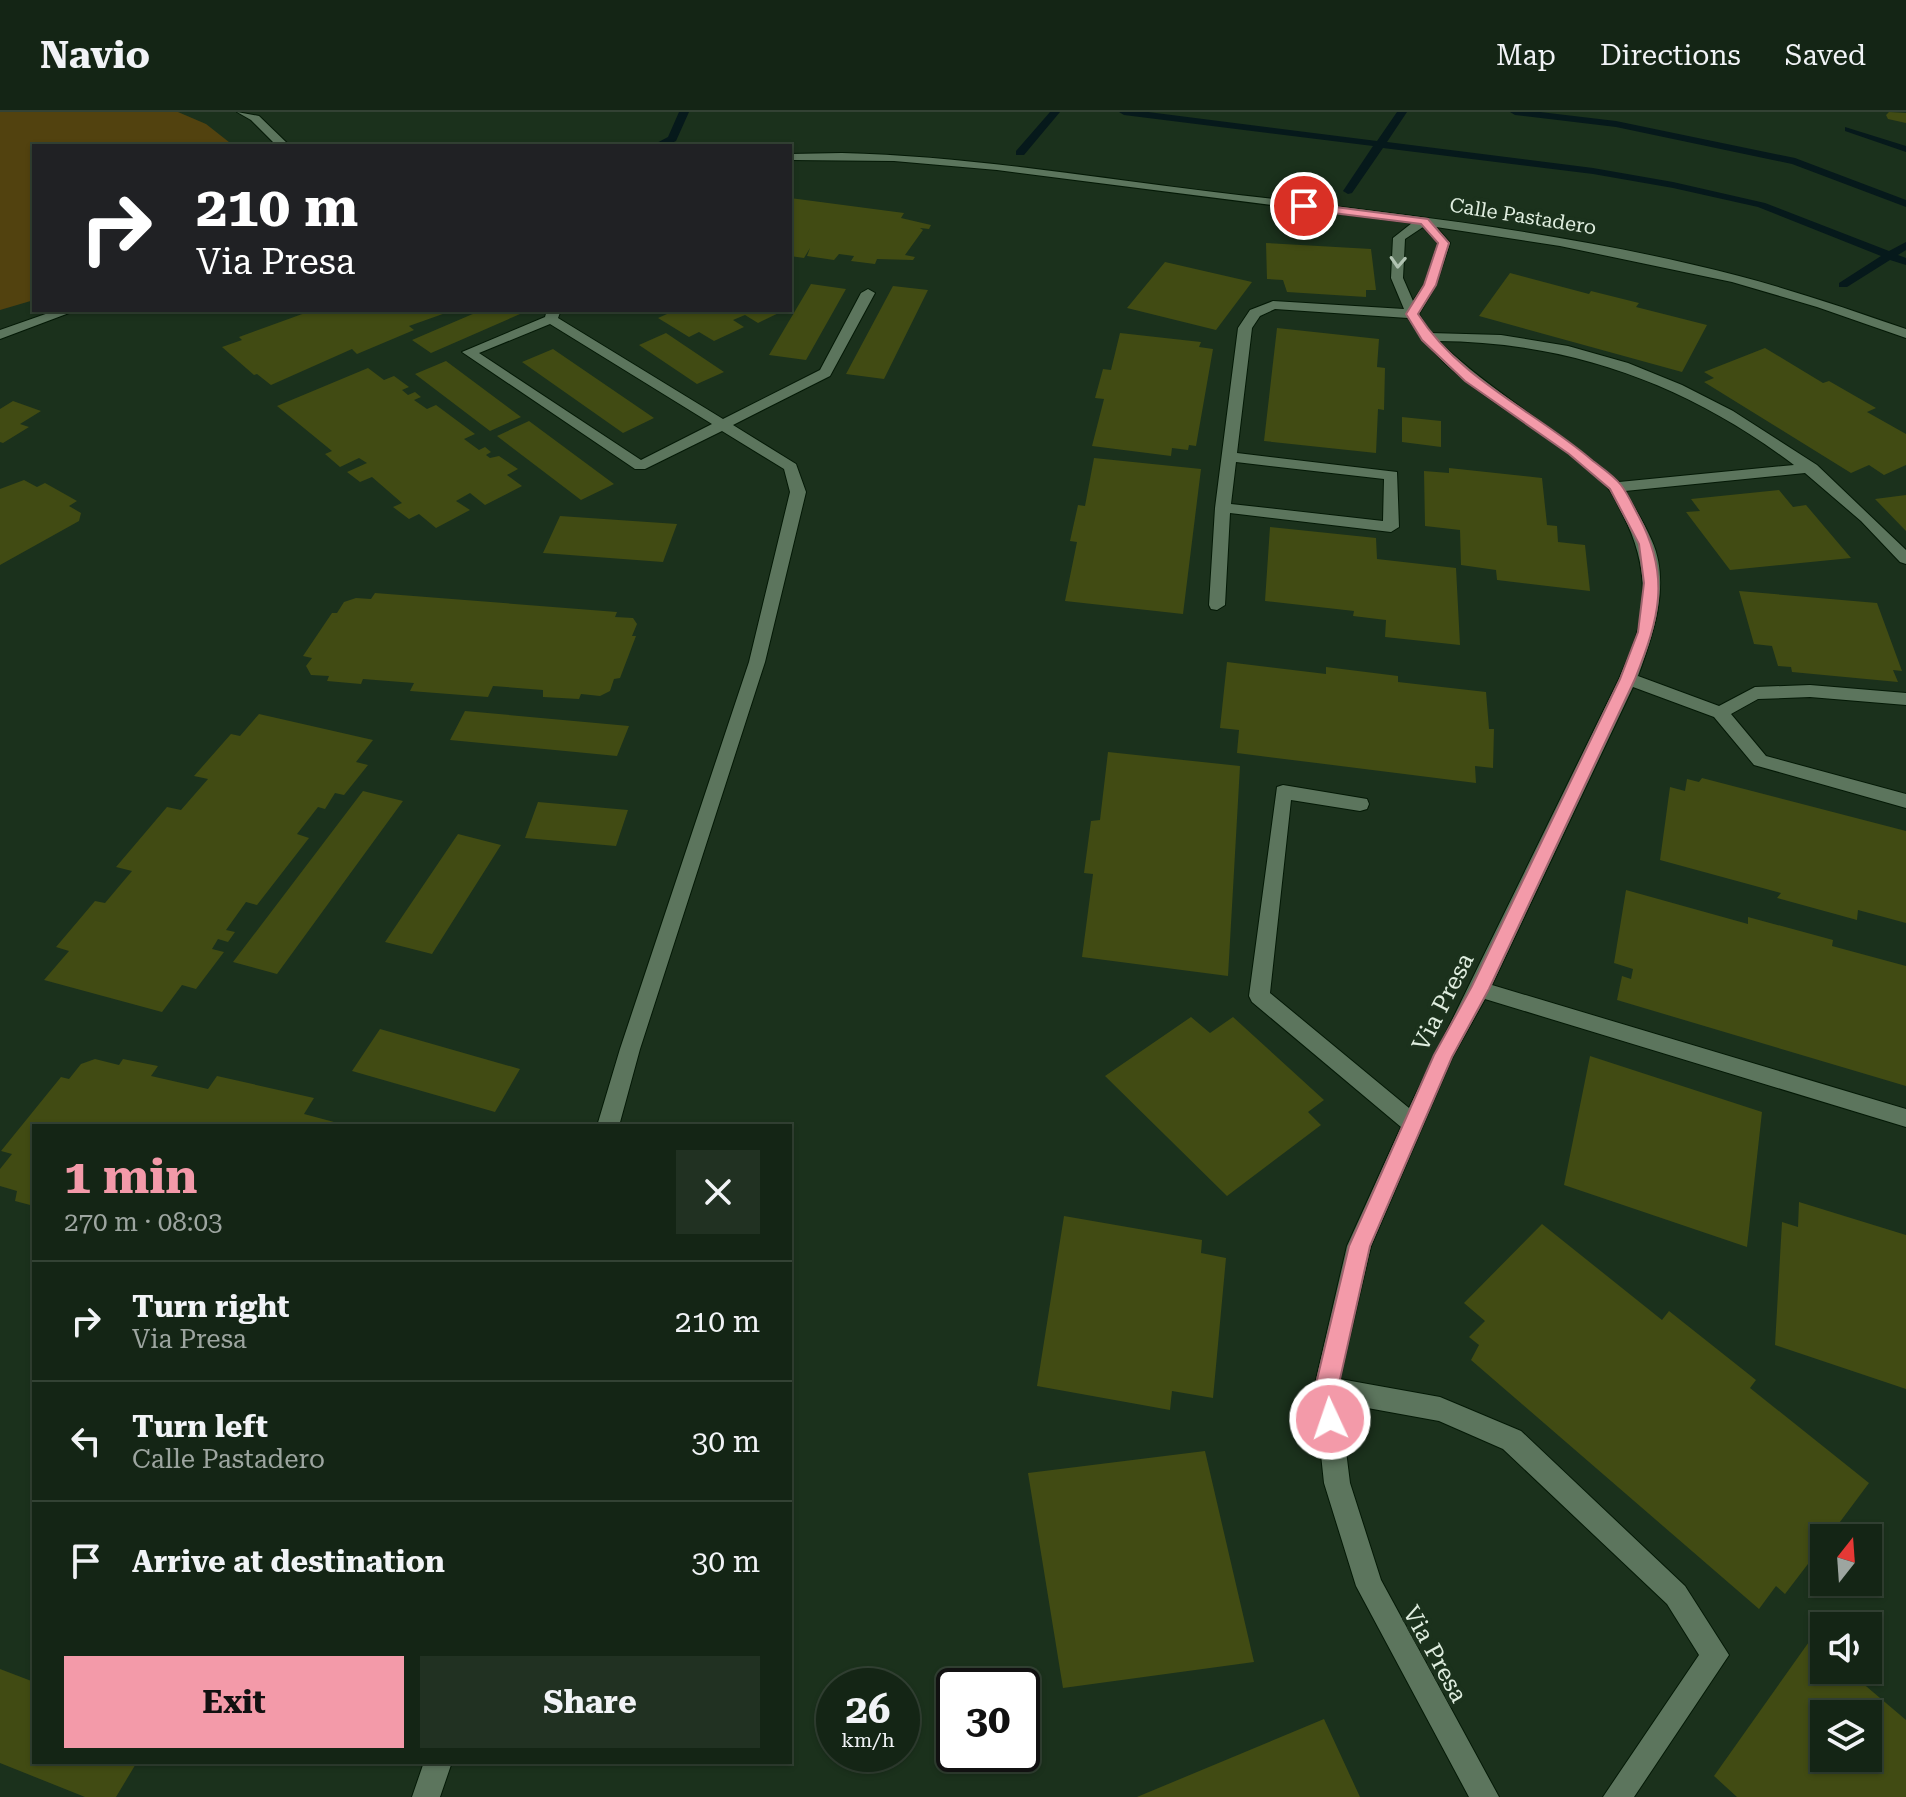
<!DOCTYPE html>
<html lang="en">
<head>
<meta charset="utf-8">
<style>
  body { margin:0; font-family:"Roboto Serif",serif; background:#213122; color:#f1f3f6; height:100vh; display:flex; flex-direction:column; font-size:30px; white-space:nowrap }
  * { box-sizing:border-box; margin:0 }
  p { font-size:26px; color:#9da5a0 }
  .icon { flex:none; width:44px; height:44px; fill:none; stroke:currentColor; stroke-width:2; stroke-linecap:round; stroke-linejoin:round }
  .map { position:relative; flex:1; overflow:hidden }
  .drawer { position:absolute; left:32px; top:1012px; width:760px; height:640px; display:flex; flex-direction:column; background:#142515; border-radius:0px; box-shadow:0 2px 6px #0004,0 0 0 2px #334234 }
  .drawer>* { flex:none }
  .banner { position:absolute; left:32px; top:32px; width:760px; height:168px; border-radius:0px; box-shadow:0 2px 6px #0004,0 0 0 2px #334234; background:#202124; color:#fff; overflow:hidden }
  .needle { width:52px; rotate:17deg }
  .tools { position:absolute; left:1810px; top:1412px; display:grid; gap:16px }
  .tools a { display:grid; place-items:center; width:72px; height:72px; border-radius:0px; background:#142515; box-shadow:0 2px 6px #0004,0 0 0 2px #334234; font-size:40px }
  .speed { position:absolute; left:816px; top:1556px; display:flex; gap:16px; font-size:40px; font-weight:700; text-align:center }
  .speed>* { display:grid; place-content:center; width:104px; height:104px; border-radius:50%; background:#142515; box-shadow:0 2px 6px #0004,0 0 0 2px #334234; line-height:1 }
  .speed small { font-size:20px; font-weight:400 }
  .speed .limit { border:4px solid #111; border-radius:12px; background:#fff; color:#111 }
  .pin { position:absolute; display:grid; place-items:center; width:68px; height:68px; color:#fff; margin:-34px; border:4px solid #fff; border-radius:50%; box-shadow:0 2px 8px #0007 }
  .me { position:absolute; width:88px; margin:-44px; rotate:357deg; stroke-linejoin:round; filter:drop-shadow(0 0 6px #0008) }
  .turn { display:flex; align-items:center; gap:28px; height:168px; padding:0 32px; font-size:36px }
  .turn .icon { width:104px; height:104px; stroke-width:2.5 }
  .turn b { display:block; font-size:56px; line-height:68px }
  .round { display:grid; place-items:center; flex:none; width:84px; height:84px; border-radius:0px; background:#213122 }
  .headline { display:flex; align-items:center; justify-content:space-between; height:136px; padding:0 32px }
  h1 { font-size:48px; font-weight:700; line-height:60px; color:#f39aa9 }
  .cta { display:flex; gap:16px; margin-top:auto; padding:16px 32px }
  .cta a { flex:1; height:92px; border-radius:0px; background:#f39aa9; color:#111; font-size:32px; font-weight:700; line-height:92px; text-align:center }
  .cta a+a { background:#213122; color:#f1f3f6 }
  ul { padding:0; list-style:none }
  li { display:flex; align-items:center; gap:24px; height:120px; padding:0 32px; border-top:2px solid #334234 }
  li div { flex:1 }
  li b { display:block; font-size:30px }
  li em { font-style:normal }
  header { display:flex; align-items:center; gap:48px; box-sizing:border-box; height:112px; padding:0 40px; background:#142515; border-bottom:2px solid #334234 }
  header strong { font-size:38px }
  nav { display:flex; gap:44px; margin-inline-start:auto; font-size:28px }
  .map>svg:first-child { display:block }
  .green { fill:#52420f }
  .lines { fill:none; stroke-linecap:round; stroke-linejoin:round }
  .stream { fill:#06191b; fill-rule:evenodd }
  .building { fill:#414b13; fill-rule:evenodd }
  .minor-casing { stroke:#041906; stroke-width:2 }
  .minor { fill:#5c755d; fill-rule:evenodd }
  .oneway { stroke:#b1c3b2 }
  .route { fill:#f39aa9; stroke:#9e646e; stroke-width:2 }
  .labels { text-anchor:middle; stroke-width:8; stroke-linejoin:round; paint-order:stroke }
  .far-street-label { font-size:20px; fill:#dfeddf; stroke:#1b311c }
  .street-label { font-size:24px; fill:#dfeddf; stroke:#1b311c }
</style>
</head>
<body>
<header>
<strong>Navio</strong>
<nav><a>Map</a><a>Directions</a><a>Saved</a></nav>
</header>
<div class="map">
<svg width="1906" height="1685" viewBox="0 0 1906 1685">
  <rect width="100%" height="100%" fill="#1b311c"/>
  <path class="green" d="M0,0H178L206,12L234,34H34V188L0,198Z"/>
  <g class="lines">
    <path class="stream" d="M679,0H689L676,29L665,34H651L668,25Z
      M1050,0H1060L1024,43H1016V39Z
      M1119,0H1148L1377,29L1397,0H1407L1387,30L1593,56L1673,70L1765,91L1889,139L1906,130V138L1898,143L1906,146V153L1890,148L1847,175H1839V171L1881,144L1758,95L1673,76L1593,62L1383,36L1352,81L1348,82L1343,79L1373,34L1124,3Z
      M1510,0H1540L1616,9L1795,46L1906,88V95L1792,52L1616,15L1515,3Z
      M1845,15L1906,34V40L1845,19Z"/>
  </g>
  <path class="building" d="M1889,0L1906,1V11L1888,7L1886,3Z
    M790,86L904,101L901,106L931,113L929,117L920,116L923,118L905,143L915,145L913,148L877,147L875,152L851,149L854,144L839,142L834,148L807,144L810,136L804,146L790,144Z
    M1266,131L1371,137L1376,178H1366V185L1287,180L1283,168L1267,167Z
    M1165,150L1252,170L1216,218L1127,196Z
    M1510,161L1589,182L1591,179L1639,191L1636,195L1707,213L1682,260L1479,204Z
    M811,172L846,177L806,248L769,243Z
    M893,174L928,178L884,267L846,262Z
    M302,198H454L409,214L414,218L357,242L352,237L271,273L257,262L254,263L222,235L242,228L239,225L305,201Z
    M482,198H513L520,202L431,241L412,228Z
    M649,198H785L758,211L745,203L733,208L744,215L714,229L699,220L689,225L658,206L667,202L662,199L655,202Z
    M1277,216L1379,227L1377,255L1385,256L1384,298L1378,297L1376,341L1264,329Z
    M666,221L724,260L697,272L639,233Z
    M1120,221L1201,230L1199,235L1213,237L1196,334L1189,333L1188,338L1172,336L1171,344L1092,334L1104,287L1095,286L1103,257L1111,258Z
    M1765,236L1823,271L1829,269L1876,296L1867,300L1906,322V353L1884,363L1869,353L1851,361L1704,270L1714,266L1704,260Z
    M553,237L654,306L623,321L522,250Z
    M446,249L521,305L490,319L415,262Z
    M368,256L384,268L394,264L409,275L402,278L408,283L415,280L421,285L414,288L427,297L436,293L475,322L464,327L479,338L485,335L491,340L486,343L490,346L499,344L518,357L507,363L522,374L485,393L470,381L456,389L470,398L436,416L419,402L409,407L393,395L402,391L372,365L360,370L347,360L367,351L359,346L340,355L325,342L332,339L277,294Z
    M13,289L41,299L20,312L29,315L3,331L0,330V297Z
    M1402,305L1441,309V335L1402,330Z
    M529,309L614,372L581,388L497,324Z
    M1094,346L1201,357L1183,502L1065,489L1077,430L1070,429L1078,393L1085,394Z
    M1449,356L1542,366L1547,413L1557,414L1558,430L1585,433L1590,479L1497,468L1496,458L1461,453L1460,418L1425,414L1424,359L1449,361Z
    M24,368L37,375L45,371L77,389L69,394L81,401L79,409L0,453V377Z
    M1779,378L1793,395L1806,393L1851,446L1730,458L1686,400L1700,399L1691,387Z
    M1906,383V419L1875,387Z
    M560,404L677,412L663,450L543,441Z
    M1270,415L1376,426L1377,447L1456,456L1460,533L1385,525L1386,508L1353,504L1354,499L1265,489Z
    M1739,479L1877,491L1902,559L1893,558L1898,570L1792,560L1791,555L1778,554L1772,534L1754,532Z
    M375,481L617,500L615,505L633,506L637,512L632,524H636L620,566L614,567L610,579L600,584L581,582L579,587L543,585V578L493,574L488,585L410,579L414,571L363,567L361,572L327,569L329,564L311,563L306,554L312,546L303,544L332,501H337L344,490L356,486L371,487Z
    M1227,550L1326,562V555L1398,564V570L1486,580L1489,617H1494L1493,656L1475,654L1476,671L1237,641L1239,618L1220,616Z
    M465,599L629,614L617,644L450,628Z
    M259,602L373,628L356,650L368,653L344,683L335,681L325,697L318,695L297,722L309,726L257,793L246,790L226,818L235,820L228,830L218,827L212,837L224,840L196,877L182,873L162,900L44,868L69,839L56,835L95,789L105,791L132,759L116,755L167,695L181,698L208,667L194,664L231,622L240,624Z
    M1108,640L1240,654L1228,864L1082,845L1093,762L1084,761L1091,709L1100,708Z
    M1702,666L1906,719V811L1858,798L1857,808L1777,786L1781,781L1660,748L1670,675L1685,679L1687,667L1699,670Z
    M363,679L403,689L277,862L233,850Z
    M538,690L628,698L616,734L525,726Z
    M458,722L501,733L432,842L385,830Z
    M1626,778L1748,812V805L1833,828L1832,834L1906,854V974L1617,888L1622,864L1631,867L1633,857L1614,851Z
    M1191,905L1210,921L1233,905L1324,988L1308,1000L1321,1013L1227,1084L1105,964Z
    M380,917L520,957L495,1000L352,959Z
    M1590,944L1762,1000L1747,1135L1564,1073Z
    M95,947L119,953L123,947L158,954L151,964L208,977L217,964L314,986L304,1002L349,1014H34V1094L15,1089L17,1079L0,1074V1057L12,1042L1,1039L61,965L69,967L81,952Z
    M1799,1090L1906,1123V1277L1775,1233L1782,1110L1798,1115Z
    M1064,1104L1202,1128L1201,1141L1226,1146L1213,1286L1172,1279L1170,1298L1037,1274Z
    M1542,1112L1662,1208L1669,1199L1756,1268L1750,1276L1869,1371L1828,1426H1824V1431L1785,1482L1776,1474L1759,1497L1471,1248L1479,1233L1469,1225L1485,1209L1464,1191Z
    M1205,1339L1254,1550L1063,1576L1028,1361Z
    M1811,1527L1824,1538V1558H1847L1906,1608V1685H1737L1714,1664ZM1824,1602H1868V1646H1824Z
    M0,1557L34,1570V1650H137L116,1685H85L0,1651Z
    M1324,1607L1360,1685H1137Z"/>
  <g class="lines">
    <g class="minor-casing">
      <path id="minor" d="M237,0L259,4L290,34H277L251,8Z
        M842,41C967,44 1090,65 1214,80C1390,101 1567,119 1739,164C1796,179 1851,198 1906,217V226L1817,195L1732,170L1560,134L1436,115L1450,131L1436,173L1419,202L1430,221L1501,223L1568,234L1628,251L1682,273L1733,299L1817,353L1906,438V452L1900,450L1861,409L1805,361L1625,379C1634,395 1645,412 1652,429C1671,472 1653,523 1638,564L1719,594L1755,575L1810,573L1906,581V593L1810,585L1758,587L1731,602L1766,644L1906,682V696L1754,653L1714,605L1633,575L1492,873L1906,997V1015L1485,887L1452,946L1371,1134L1340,1267L1440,1285L1521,1319L1685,1474L1729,1543L1634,1685H1603L1699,1543L1667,1492L1503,1337L1439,1309L1340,1291L1350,1371L1381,1468L1499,1685H1469L1356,1474L1324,1371L1314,1276L1347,1134L1401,1015L1252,890L1249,884L1277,675L1283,673L1367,687L1369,692L1367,697L1360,699L1291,688L1270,881L1409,996L1619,567C1625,552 1633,537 1637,521C1649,479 1642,440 1623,403C1618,394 1614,383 1608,376C1548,311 1455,284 1408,206L1275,197L1260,204L1252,216L1237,341L1397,360L1399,415L1391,420L1230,401L1225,493L1217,498L1211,497L1209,493L1215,396L1238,216L1250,198L1273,189L1404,197L1391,166L1393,126L1412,111L997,58L894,49L790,48V42ZM1423,115L1438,131L1424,173L1413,189L1403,166L1405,127ZM1438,229C1572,230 1688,273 1794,353L1619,370C1561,320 1494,282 1438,229ZM1236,350L1384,367L1383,409L1231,392Z
        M868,177L875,181L830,264L733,313L796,352L806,380L765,550L640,937L619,1014H597L620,937L749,550L790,380L784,357L722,319L645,357H635L462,240L545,205L547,198H561L558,206L723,307L820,258L861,181ZM550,212L712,312L641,348L479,241Z
        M57,198H77L0,227V218Z
        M424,1650H452L440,1685H412Z"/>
    </g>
    <use href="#minor" class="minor"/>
  </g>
  <defs><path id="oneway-chevron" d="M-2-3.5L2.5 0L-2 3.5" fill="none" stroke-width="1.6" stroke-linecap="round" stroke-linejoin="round" transform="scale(2)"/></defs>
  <use class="oneway" href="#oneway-chevron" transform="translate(1398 150) rotate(93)"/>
  <path class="route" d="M1304,91L1428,107L1449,131L1436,173L1418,202C1460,268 1535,299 1593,349C1602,356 1614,364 1621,373C1628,382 1633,394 1639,405C1671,465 1659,507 1635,567L1489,877L1452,945L1370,1134L1338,1276L1341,1307L1338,1315L1330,1318L1322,1315L1315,1276L1349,1134L1434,943L1472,874L1620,567L1638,520L1644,471L1639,432L1610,377L1569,342L1465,269L1422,228L1406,202L1424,173L1438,131L1421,112L1301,97L1299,94Z"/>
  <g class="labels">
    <g class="far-street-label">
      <text transform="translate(1523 104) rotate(9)" y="7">Calle Pastadero</text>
    </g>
    <g class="street-label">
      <text transform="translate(1443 890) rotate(-63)" y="8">Via Presa</text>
      <text transform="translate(1435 1542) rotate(61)" y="8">Via Presa</text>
    </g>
  </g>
</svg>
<div class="tools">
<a><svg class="needle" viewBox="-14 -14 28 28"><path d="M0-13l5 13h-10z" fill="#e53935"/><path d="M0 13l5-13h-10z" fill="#9da5a0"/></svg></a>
<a><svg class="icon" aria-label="sound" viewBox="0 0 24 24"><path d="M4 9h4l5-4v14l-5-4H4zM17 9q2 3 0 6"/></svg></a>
<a><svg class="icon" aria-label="layers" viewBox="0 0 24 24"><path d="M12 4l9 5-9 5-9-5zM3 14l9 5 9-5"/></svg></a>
</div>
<div class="speed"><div>26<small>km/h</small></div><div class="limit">30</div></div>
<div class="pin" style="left:1304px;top:94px;background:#d93025"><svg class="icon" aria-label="arrive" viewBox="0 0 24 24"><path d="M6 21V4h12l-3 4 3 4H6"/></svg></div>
<svg class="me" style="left:1330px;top:1307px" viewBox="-20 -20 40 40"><circle r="17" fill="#f39aa9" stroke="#fff" stroke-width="3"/><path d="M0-11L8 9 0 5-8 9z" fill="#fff"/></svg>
<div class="banner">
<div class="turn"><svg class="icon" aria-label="right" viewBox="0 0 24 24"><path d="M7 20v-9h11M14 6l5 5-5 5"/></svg><div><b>210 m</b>Via Presa</div></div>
</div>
<section class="drawer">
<div class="headline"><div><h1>1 min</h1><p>270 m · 08:03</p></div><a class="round"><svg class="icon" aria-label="close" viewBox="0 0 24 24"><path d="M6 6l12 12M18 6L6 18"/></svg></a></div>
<ul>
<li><svg class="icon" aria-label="right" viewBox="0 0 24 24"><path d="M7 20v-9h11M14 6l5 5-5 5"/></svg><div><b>Turn right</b><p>Via Presa</p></div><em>210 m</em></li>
<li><svg class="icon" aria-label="left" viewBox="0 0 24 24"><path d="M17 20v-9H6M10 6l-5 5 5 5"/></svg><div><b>Turn left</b><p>Calle Pastadero</p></div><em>30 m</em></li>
<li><svg class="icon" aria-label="arrive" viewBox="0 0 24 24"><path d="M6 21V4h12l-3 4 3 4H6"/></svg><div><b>Arrive at destination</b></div><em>30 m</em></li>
</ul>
<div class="cta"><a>Exit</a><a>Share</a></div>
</section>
</div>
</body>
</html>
